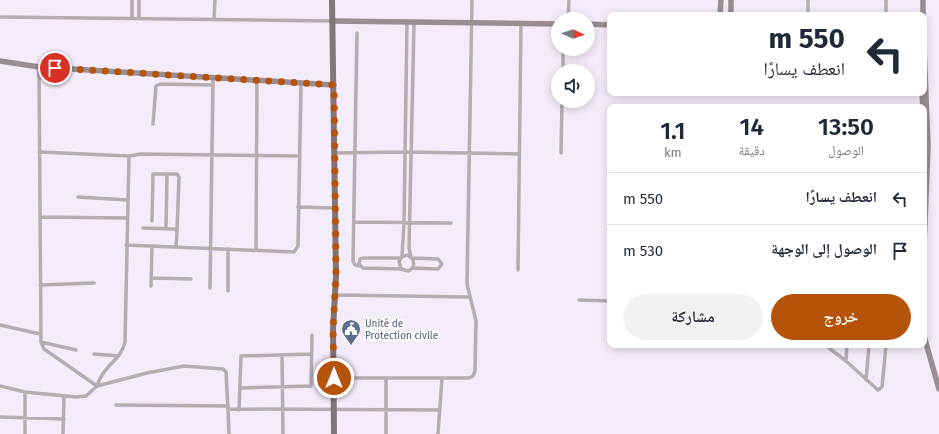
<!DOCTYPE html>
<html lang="ar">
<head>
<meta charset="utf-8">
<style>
  body { margin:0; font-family:"Fira Sans","Noto Naskh Arabic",sans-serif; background:#f2f2f3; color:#1f2937; direction:rtl; height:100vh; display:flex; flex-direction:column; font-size:15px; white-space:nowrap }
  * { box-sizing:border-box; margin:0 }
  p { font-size:13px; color:#747a83 }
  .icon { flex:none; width:22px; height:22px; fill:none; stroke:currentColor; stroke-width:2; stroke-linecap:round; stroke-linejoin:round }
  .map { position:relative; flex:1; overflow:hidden; direction:ltr }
  .details { position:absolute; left:607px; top:104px; width:320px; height:244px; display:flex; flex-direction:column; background:#fff; border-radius:8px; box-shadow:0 2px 10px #0003; direction:rtl }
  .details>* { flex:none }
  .banner { position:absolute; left:607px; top:12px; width:320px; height:84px; border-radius:8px; box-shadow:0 2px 10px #0003; direction:rtl; background:#fff; color:#1f2937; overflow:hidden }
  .needle { width:26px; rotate:93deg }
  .buttons { position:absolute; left:551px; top:12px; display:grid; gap:8px }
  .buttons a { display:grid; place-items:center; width:44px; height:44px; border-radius:50%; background:#fff; box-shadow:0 2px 10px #0003; font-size:20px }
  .pin { position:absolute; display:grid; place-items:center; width:34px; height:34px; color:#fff; margin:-17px; border:2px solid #fff; border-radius:50%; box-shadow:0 1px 4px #0007 }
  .me { position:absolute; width:44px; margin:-22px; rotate:0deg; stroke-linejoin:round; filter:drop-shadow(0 0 3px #0008) }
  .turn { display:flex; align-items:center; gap:14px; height:84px; padding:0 16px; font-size:18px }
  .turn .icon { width:52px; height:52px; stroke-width:2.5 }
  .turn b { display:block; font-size:28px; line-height:34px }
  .eta { display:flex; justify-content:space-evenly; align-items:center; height:68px; text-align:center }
  .eta b { font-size:24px; font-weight:600; line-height:28px }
  .primary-button { display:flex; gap:8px; margin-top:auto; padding:8px 16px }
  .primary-button a { flex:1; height:46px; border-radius:24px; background:#b45309; color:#fff; font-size:16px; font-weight:600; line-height:46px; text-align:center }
  .primary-button a+a { background:#f2f2f3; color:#1f2937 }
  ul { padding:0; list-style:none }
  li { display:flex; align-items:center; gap:12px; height:52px; padding:0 16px; border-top:1px solid #e0e1e3 }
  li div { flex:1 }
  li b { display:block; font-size:15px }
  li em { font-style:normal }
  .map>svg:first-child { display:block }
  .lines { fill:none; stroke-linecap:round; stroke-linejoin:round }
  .street { stroke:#b5adaf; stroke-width:3.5 }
  .secondary { stroke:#998d8f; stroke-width:5.5 }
  .primary { stroke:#847678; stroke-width:6 }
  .route { stroke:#b45309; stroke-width:7; stroke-dasharray:0 12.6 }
  .labels { text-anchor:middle; stroke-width:4; stroke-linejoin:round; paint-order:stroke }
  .service-label { font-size:10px; fill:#4e5e75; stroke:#fdfdfd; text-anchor:start }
</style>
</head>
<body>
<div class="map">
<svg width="939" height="434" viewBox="0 0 939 434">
  <rect width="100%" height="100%" fill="#f5ecfb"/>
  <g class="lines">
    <path class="street" d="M808,15V0
      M886,15V0
      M0,17L332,21
      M132,18V0
      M139,18V0
      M214,19L215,0
      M568,19L569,0
      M357,33L353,261L355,265L360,266
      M39,67L41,342L44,349L97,386C102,367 122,359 125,342L129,156
      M563,71V49
      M153,124L156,86L160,84L213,85
      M39,152L129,156L141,154L300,156
      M334,153L405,152L519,154
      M561,153L562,101
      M78,197L127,200
      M298,207L335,208
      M40,217L126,218
      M152,221L153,174H177L179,177L177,231
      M354,222L451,223
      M143,228L175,229L177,231L176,247
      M166,228L167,174
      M126,245L294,252L298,246L301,84
      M256,250L257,80
      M402,257L404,223L407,22
      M411,257L409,248L414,23
      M400,258H364L360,259L359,264L363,268L401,269
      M412,268L438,269L442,264L438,259L412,258L407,255L402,257L399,261L401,269L408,271C414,269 415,264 412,258
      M518,270L521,24
      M152,278L191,279
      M40,285L94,283
      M151,286L152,246
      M210,288L213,78
      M228,291V249
      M335,295L469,297
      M579,300L610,301
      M0,325L40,334
      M41,342L76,350
      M825,345L846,361L878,390L882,387L886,345
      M94,354L118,356
      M282,355L283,434
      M846,361L847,345
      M334,378H442
      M386,378V434
      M866,380L869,345
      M0,386L25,392L76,397L86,396L97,386L147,373L184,366L223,369L226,372L228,409
      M240,388L311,386L312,335
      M116,405L228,406
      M239,410L241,356L312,354
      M0,417L64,419
      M25,434V392
      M63,434L64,396
      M229,434L228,409L440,410
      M438,434L442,378H469L473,376L475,371L476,321L467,284L472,0"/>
    <path class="secondary" d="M720,15L721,0
      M731,15V0
      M923,15V0
      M332,21L558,24
      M588,24L610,25
      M924,48L928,146L924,246
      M0,61L39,67L334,85
      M922,93L923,107
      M924,336L939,389"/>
    <path class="primary" d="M332,0L336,276L333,329L334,434"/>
  </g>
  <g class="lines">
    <path class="route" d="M55,68L334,85L336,276L333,329L334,378"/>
  </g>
  <defs>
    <g id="civic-pin" transform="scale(1)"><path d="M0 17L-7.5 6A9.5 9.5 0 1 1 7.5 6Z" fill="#5c6f8a" stroke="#fdfdfd"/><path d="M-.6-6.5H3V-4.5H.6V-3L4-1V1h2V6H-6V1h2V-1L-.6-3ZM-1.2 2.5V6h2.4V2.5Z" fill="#fff"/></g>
  </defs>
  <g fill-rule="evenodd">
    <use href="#civic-pin" x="351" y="329"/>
  </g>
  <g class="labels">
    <g class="service-label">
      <text x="365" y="327">Unité de<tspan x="365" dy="12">Protection civile</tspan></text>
    </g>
  </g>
</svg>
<div class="buttons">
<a><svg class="needle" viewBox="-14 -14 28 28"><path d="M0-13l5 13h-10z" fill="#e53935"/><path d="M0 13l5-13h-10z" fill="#747a83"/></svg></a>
<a><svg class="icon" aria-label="sound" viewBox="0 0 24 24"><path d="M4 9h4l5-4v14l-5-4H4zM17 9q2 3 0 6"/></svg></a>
</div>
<div class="pin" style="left:55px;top:68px;background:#d93025"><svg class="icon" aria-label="arrive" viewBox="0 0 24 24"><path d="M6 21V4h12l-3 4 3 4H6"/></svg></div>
<svg class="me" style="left:334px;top:378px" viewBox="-20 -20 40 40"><circle r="17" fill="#b45309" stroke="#fff" stroke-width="3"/><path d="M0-11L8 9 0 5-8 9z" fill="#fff"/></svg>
<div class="banner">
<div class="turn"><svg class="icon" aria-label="left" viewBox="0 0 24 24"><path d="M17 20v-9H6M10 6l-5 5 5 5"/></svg><div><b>550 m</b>انعطف يسارًا</div></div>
</div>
<section class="details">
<div class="eta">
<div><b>13:50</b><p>الوصول</p></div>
<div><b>14</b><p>دقيقة</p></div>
<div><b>1.1</b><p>km</p></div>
</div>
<ul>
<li><svg class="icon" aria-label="left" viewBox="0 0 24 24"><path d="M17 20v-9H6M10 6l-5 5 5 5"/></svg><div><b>انعطف يسارًا</b></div><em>550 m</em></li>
<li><svg class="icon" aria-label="arrive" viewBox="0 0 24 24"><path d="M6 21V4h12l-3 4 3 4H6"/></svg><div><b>الوصول إلى الوجهة</b></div><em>530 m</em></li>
</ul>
<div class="primary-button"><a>خروج</a><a>مشاركة</a></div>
</section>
</div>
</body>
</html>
